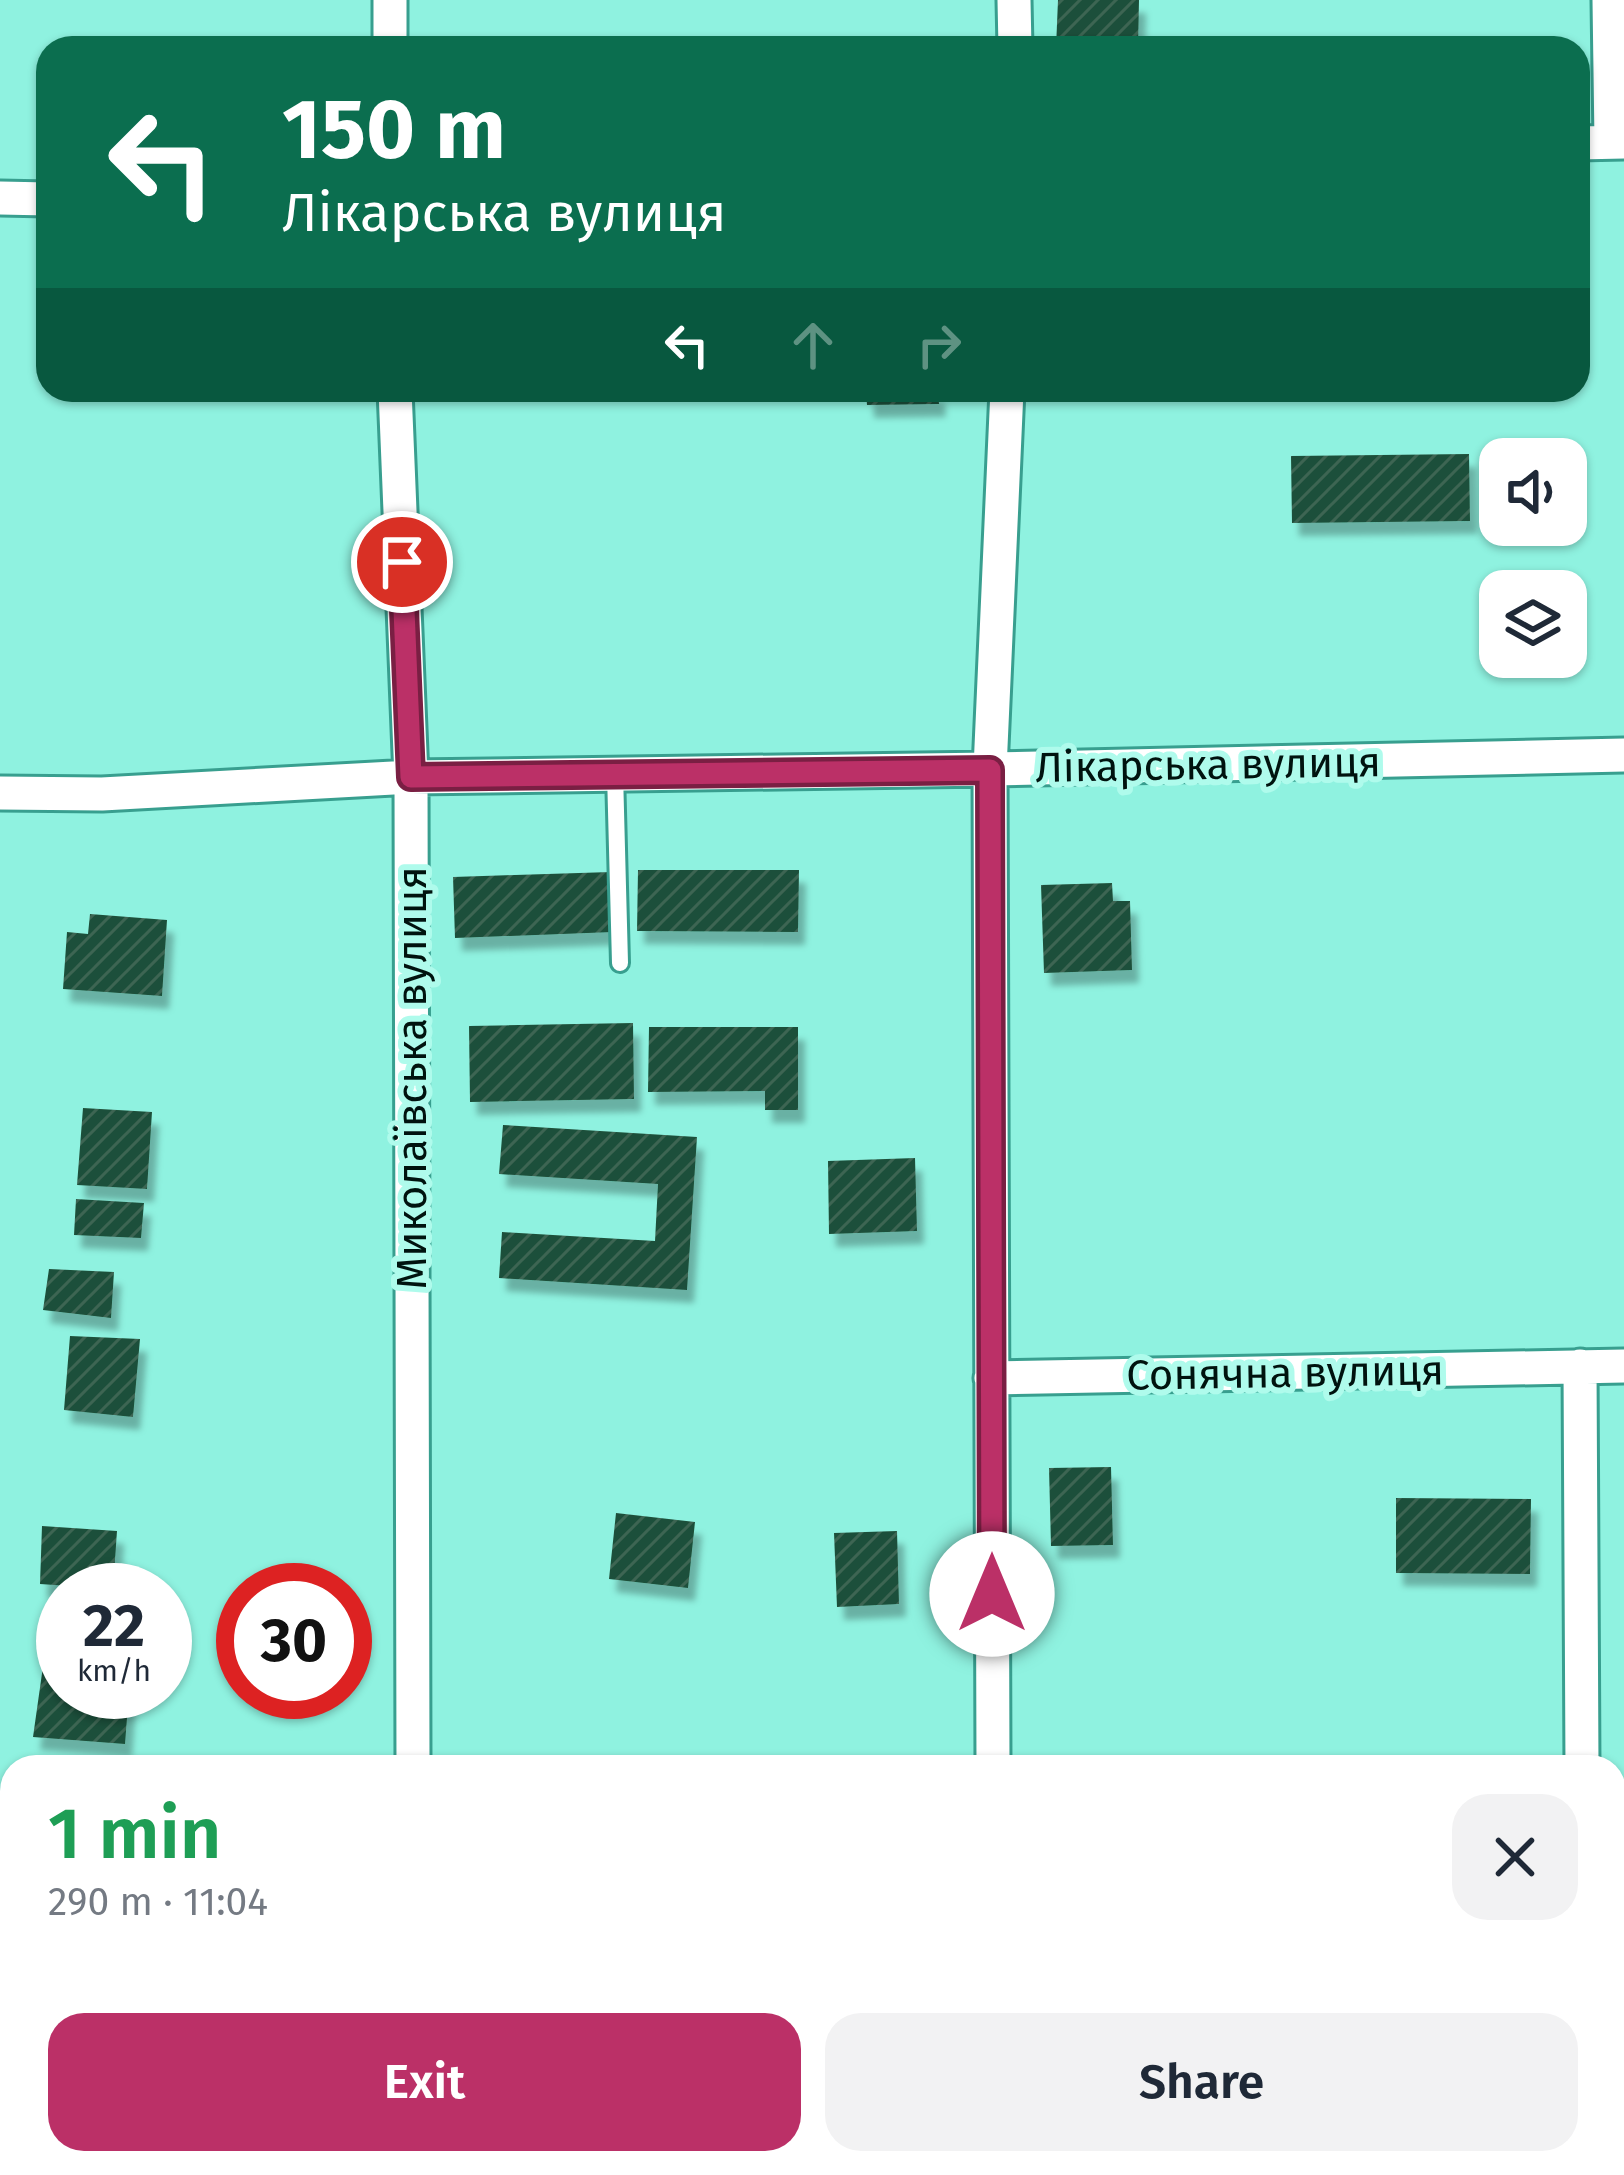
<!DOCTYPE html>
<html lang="en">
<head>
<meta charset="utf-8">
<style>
  body { margin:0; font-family:"Fira Sans",sans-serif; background:#f2f2f3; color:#1f2937; height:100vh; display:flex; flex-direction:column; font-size:45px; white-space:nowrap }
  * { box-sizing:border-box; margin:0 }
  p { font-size:39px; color:#747a83 }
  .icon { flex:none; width:66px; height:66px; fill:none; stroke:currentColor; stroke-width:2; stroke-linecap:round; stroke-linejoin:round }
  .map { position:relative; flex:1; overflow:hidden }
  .side { position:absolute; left:0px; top:1755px; width:1626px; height:420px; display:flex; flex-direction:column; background:#fff; border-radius:36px 36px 0 0; box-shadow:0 3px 9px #0004 }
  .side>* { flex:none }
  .top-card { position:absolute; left:36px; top:36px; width:1554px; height:366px; border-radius:36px; box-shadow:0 3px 9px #0004; background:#0b6e4f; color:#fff; overflow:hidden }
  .tools { position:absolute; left:1479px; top:438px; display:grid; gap:24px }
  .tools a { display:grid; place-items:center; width:108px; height:108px; border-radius:24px; background:#fff; box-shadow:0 3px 9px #0004; font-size:60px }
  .speed { position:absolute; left:36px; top:1563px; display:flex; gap:24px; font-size:60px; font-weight:700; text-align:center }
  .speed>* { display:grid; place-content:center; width:156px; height:156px; border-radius:50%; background:#fff; box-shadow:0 3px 9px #0004; line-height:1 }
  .speed small { font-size:30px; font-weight:400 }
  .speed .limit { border:18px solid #d22; background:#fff; color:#111 }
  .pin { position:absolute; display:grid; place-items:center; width:102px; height:102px; color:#fff; margin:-51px; border:6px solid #fff; border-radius:50%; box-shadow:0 3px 12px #0007 }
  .me { position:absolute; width:132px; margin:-66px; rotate:0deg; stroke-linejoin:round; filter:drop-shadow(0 0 9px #0008) }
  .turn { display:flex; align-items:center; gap:42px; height:252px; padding:0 48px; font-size:54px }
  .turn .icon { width:156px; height:156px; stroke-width:2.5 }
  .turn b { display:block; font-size:84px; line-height:102px }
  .lanes { display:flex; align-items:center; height:114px; padding:0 48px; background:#0003; justify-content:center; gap:60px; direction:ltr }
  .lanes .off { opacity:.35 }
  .round { display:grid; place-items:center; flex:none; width:126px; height:126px; border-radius:36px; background:#f2f2f3 }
  .overview { display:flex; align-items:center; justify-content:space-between; height:204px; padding:0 48px }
  h1 { font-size:72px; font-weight:600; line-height:90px; color:#1e9e55 }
  .button { display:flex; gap:24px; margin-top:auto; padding:24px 48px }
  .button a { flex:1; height:138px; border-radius:36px; background:#bb3067; color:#fff; font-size:48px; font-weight:600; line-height:138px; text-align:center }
  .button a+a { background:#f2f2f3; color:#1f2937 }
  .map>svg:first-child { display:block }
  .building { fill:url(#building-hatch); filter:url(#shadow) }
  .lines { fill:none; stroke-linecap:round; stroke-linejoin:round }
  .lane-casing { stroke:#389f8f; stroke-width:22 }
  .street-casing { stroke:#389f8f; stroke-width:39 }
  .lane { stroke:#fff; stroke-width:16 }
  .street { stroke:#fff; stroke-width:33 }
  .route-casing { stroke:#7a1f43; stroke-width:30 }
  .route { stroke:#bb3067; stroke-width:21 }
  .labels { text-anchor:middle; stroke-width:12; stroke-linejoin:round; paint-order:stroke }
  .street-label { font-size:42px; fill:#00130f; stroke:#affbec }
</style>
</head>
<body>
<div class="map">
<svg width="1624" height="2175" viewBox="0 0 1624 2175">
  <defs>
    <pattern id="building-hatch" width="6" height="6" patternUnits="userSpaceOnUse" patternTransform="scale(3)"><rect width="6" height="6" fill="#1f503a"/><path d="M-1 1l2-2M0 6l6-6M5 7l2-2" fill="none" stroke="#3c6553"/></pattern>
    <filter id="shadow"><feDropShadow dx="7" dy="13" stdDeviation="3" flood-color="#0004"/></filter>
  </defs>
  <rect width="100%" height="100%" fill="#8ff2e0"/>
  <path class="building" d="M1058,0H1139L1138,48H1056Z
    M866,390H938L939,404L867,405Z
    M1469,454L1470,521L1292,523L1291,456Z
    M638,870H799L798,932L637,931Z
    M611,872L613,932L455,938L453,877Z
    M1112,883L1113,901H1130L1132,970L1044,973L1041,885Z
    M90,914L167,920L162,996L63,989L67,932L88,934Z
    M633,1023L634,1099L470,1102L469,1026Z
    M649,1027H798V1110H765V1091L648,1092Z
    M83,1108L152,1112L147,1189L77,1185Z
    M503,1125L697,1137L687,1290L499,1278L502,1232L655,1241L658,1184L499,1174Z
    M915,1158L917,1231L829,1234L828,1161Z
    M76,1199L144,1203L141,1238L74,1235Z
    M49,1269L114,1272L111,1318L43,1310Z
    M70,1336L140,1339L133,1417L64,1410Z
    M1111,1467L1113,1545L1051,1546L1049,1468Z
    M1396,1498L1531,1499L1530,1574L1396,1573Z
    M616,1513L695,1522L688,1588L609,1579Z
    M42,1526L117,1531L113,1589L40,1584Z
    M897,1531L899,1604L837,1607L834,1533Z
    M47,1638H63V1692H129L125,1744L33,1737Z
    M9,1933L12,1934V1998L1,1995Z
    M1056,2163H1140V2175H1056Z"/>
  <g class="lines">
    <g class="lane-casing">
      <path id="lane" d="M615,773L620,963"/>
    </g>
    <g class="street-casing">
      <path id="street" d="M1014,0L1015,48
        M1609,0L1611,142
        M390,48V0
        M1578,143L1624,142
        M0,198L48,199
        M395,390L411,777L413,1767
        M0,793L102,794L411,777L990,769L1624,755
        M1580,1366L1582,1767
        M991,1378L1624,1366
        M993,1767L990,769L1007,390
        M414,2163V2175
        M994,2163V2175
        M1584,2163V2175"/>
    </g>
    <use href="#lane" class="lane"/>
    <use href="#street" class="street"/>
  </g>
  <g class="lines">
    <g class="route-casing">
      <path id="route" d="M402,562L411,777L990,770L992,1594"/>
    </g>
    <use href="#route" class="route"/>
  </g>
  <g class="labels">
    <g class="street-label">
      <text transform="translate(1208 764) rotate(-1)" y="15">Лікарська вулиця</text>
      <text transform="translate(411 1078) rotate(-90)" y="15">Миколаївська вулиця</text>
      <text transform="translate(1285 1372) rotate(-1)" y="15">Сонячна вулиця</text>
    </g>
  </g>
</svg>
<div class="tools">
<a><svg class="icon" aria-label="sound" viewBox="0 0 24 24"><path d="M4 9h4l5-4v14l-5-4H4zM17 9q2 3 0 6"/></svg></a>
<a><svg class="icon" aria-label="layers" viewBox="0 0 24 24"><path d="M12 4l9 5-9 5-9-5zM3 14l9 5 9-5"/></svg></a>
</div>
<div class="speed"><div>22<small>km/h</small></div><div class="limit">30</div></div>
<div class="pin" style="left:402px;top:562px;background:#d93025"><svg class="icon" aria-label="arrive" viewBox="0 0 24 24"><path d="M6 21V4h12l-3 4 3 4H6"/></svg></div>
<svg class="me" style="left:992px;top:1594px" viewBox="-20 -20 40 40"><circle r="19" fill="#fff"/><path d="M0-13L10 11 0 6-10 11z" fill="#bb3067"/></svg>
<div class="top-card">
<div class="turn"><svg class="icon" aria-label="left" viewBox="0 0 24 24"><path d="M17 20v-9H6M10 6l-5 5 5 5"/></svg><div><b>150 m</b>Лікарська вулиця</div></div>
<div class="lanes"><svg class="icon" aria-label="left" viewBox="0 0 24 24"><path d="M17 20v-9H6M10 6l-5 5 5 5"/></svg><svg class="icon off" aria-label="ahead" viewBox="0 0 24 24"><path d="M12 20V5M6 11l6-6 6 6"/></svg><svg class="icon off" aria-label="right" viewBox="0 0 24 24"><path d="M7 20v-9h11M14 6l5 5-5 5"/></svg></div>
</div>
<section class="side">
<div class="overview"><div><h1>1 min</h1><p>290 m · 11:04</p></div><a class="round"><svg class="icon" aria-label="close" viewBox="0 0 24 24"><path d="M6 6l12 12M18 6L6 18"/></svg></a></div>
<div class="button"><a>Exit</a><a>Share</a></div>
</section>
</div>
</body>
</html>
